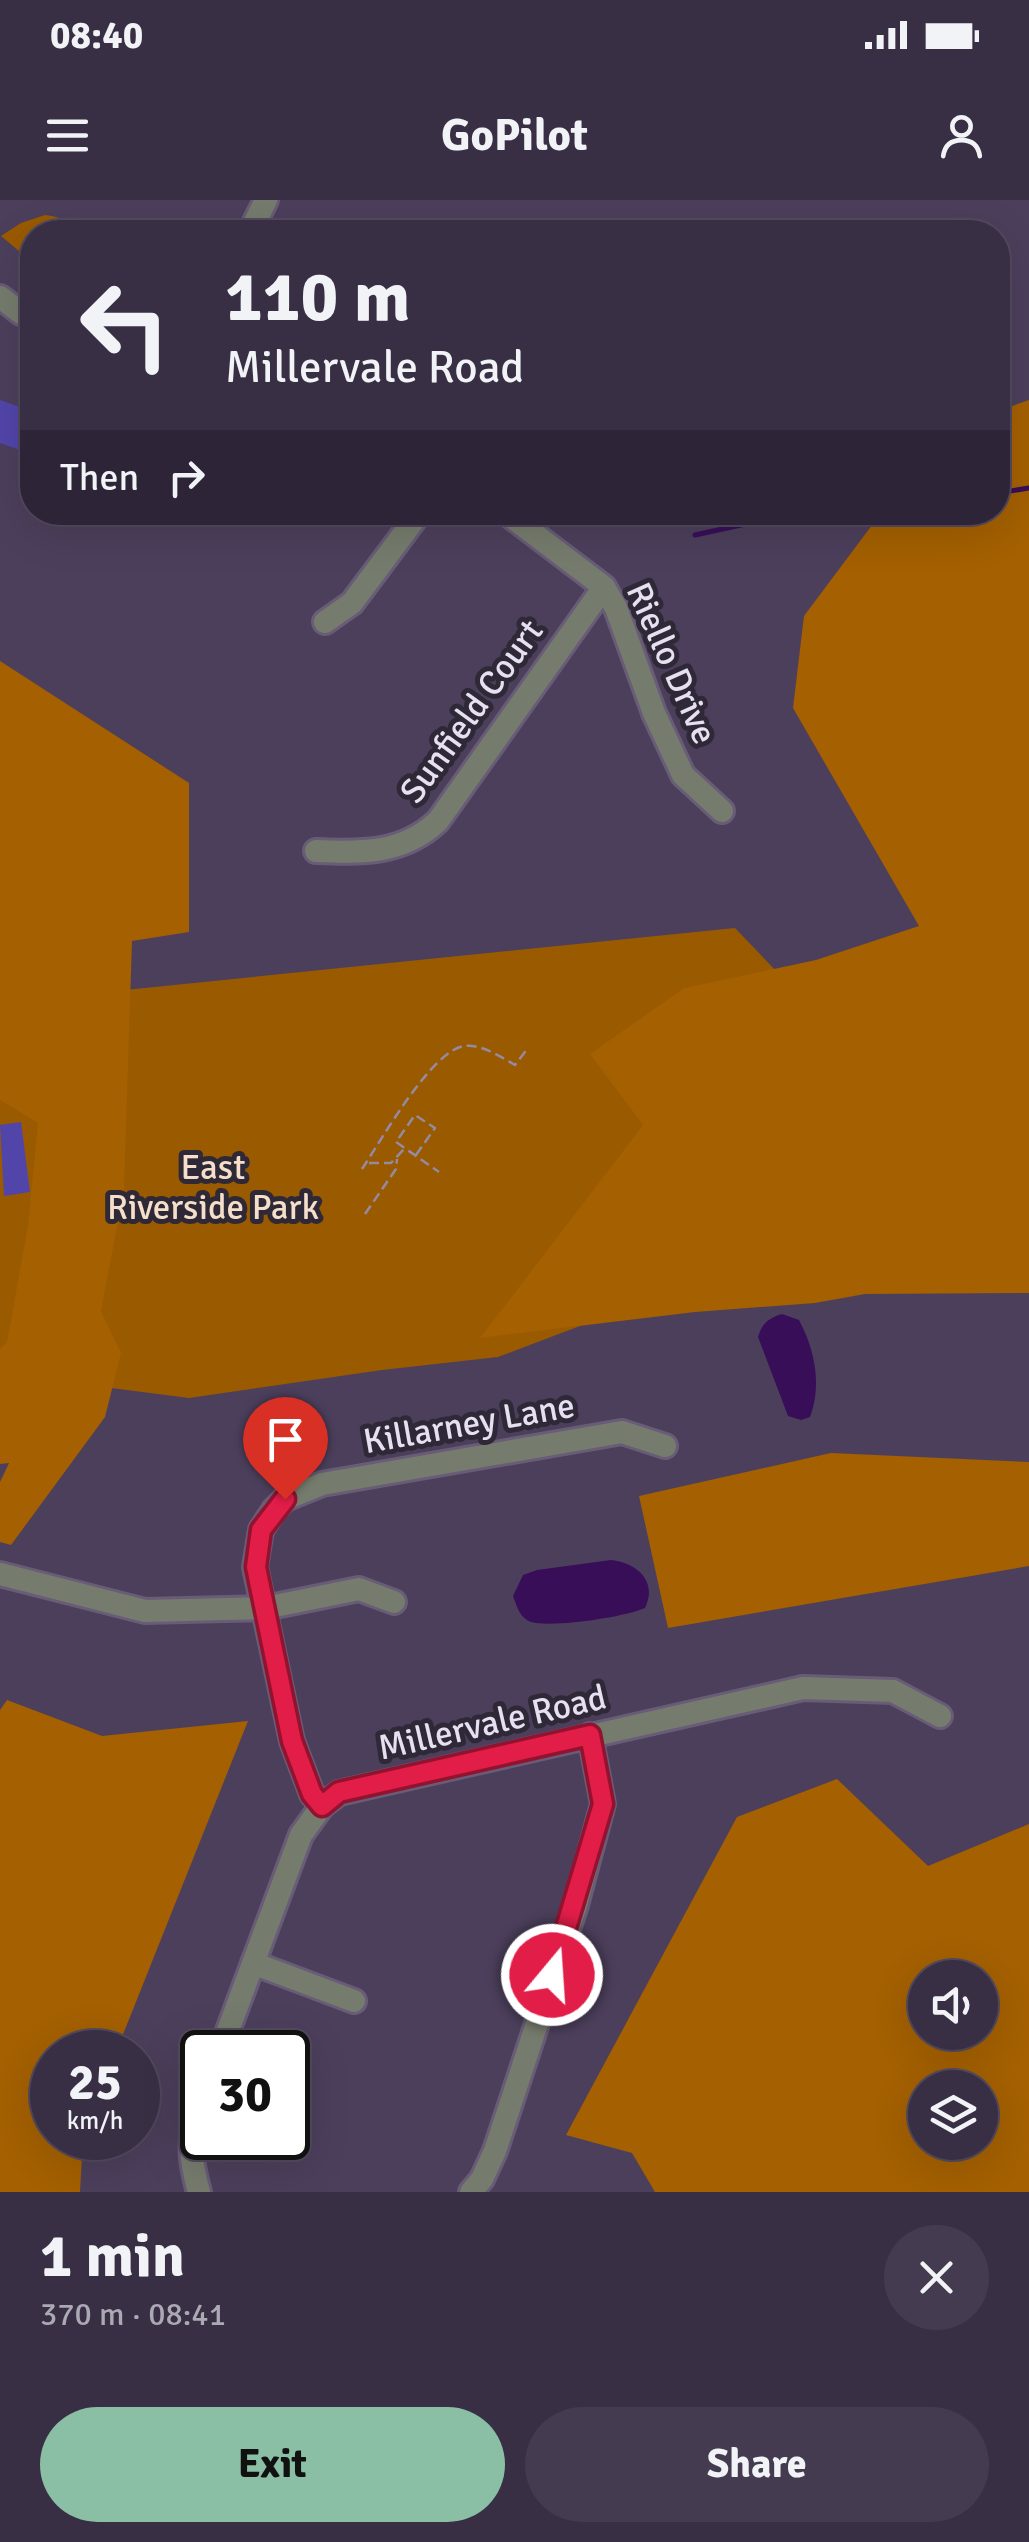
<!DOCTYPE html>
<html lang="en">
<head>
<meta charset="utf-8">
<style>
  body { margin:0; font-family:Signika,sans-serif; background:#443b50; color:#f1f3f6; height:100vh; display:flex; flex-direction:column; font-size:38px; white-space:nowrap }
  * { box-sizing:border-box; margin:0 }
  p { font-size:32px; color:#aba9b3 }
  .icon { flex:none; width:55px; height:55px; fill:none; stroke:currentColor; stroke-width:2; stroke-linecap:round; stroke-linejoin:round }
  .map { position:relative; height:1992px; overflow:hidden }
  .panel { display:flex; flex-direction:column; background:#392f45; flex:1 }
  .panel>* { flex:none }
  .hud { position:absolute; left:20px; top:20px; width:990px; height:305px; border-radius:40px; box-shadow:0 10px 40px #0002,0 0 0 2px #534a5e; background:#392f45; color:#f1f3f6; overflow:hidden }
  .controls { position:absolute; left:908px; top:1760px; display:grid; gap:20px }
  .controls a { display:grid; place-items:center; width:90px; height:90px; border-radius:50%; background:#392f45; box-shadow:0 10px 40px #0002,0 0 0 2px #534a5e; font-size:50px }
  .speed { position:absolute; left:30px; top:1830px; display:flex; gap:20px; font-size:50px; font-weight:700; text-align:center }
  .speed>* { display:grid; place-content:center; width:130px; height:130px; border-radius:50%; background:#392f45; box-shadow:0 10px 40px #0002,0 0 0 2px #534a5e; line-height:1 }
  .speed small { font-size:25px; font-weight:400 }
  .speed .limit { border:5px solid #111; border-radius:15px; background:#fff; color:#111 }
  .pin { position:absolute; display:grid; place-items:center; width:85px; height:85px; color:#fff; margin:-102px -42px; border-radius:50% 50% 50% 0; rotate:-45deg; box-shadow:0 0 10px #0007 }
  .pin .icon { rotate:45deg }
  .me { position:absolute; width:110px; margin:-55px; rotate:18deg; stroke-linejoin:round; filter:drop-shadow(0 0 8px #0008) }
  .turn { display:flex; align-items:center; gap:35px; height:210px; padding:0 40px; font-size:45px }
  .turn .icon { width:130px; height:130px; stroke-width:2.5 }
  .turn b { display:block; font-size:70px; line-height:85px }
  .then { display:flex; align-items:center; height:95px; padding:0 40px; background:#0003; gap:20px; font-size:38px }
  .round { display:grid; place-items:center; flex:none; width:105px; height:105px; border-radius:52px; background:#443b50 }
  .overview { display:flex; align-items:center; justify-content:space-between; height:170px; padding:0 40px }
  h1 { font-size:60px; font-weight:800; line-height:75px }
  .primary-button { display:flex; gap:20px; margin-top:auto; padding:20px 40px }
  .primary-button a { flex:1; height:115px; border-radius:60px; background:#8abfa5; color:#111; font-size:40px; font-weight:800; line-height:115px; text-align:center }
  .primary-button a+a { background:#443b50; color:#f1f3f6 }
  .status { display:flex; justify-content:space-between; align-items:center; height:70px; padding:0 50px; background:#392f45; direction:ltr }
  .status svg { height:28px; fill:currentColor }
  header { display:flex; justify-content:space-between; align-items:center; height:130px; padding:0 40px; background:#392f45; font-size:45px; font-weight:800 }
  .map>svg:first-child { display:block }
  .green { fill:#9a5a00 }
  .forest { fill:#a46001; fill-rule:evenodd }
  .water { fill:#380e59 }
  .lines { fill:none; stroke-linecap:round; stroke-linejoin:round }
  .stream { stroke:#380e59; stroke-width:5 }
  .building { fill:#5245aa }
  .minor-casing { stroke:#685c77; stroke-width:28 }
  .path { stroke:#948aa2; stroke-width:2.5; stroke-dasharray:10 5; stroke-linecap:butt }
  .minor { stroke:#767c6d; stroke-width:22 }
  .route-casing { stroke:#92132f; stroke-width:25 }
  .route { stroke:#e11d48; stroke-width:18 }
  .labels { text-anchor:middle; stroke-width:10; stroke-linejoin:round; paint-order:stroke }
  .street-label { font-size:35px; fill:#e7e0f2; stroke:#2f2937 }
  .park-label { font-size:35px; fill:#f5dfca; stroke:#2f2937 }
</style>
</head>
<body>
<div class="status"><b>08:40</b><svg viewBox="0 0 49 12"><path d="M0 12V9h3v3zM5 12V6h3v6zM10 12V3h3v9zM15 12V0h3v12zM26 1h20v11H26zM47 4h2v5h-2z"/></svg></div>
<header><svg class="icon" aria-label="menu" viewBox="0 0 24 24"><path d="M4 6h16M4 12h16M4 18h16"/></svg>GoPilot<svg class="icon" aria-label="person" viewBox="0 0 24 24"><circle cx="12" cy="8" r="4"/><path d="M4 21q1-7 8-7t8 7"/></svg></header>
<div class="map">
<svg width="1029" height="1992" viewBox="0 0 1029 1992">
  <rect width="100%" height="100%" fill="#4c3f5c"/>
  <path class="green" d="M45,15C58,17 66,18 67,32H32V62L1,36L21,23Z
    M735,728L924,925L820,1035L498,1157L382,1170L189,1198L80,1184L0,1224V791L105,792Z"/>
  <path class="forest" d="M1029,200V1093L865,1094L815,1103L695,1112L480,1138L643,925L590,854L684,788L816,760L919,726L793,508L804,416L881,313L998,312V211Z
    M0,461L189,583V732L132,741L124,991L101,1111L121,1153L105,1217L11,1345L0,1342V1282L9,1263L0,1264V1149L7,1142L28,1025L38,923L0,900Z
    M831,1253L1029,1262V1366L668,1428L639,1296Z
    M7,1500L102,1536L248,1521L116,1852H52V1938H83L80,1992H0V1510Z
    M837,1579L928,1666L1029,1624V1992H655L632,1953L566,1935L737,1617ZM925,1778H980V1832H925ZM925,1888H980V1942H925Z"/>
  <path class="water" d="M782,1114L799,1120C815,1150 822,1185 810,1217L801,1220L788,1216L758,1137C762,1123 769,1118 782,1114Z
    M611,1360C637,1363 658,1381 645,1408C625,1417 552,1428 531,1422C520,1418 517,1407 513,1396L523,1375L537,1370Z"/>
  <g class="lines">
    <path class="stream" d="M998,293L1029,288
      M695,335L750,323L874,312"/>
  </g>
  <path class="building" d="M0,200L23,208L19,221L28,224L20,250L0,243Z
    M21,922L30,992L4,996L0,925Z"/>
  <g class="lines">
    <g class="minor-casing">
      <path id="minor" d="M250,32L266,0
        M0,97L21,113L32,114
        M505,312L604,387L616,408L654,513L683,575L722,611
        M325,422L352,403L420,312
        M316,651C362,653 403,654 438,621L604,387
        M0,1374L145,1411L265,1408L359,1389L394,1402
        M322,1606L312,1594L292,1541L255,1367L261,1330L274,1310L285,1299L322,1284L622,1232L665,1246
        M253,1763L354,1801
        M220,1852L301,1635L322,1606L339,1593L803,1488L893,1491L940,1516
        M199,1992C188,1953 189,1938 202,1901
        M471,1992L482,1979L495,1951L576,1705L603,1604L590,1535"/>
    </g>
    <path class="path" d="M416,955L435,928L415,915L396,942L439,972
      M369,963H391L404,949
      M362,969C381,941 432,849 465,846C482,844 501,857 515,865L528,848
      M365,1014L396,969L397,959"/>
    <use href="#minor" class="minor"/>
  </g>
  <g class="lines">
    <g class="route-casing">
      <path id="route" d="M285,1299L261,1330L256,1367L292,1541L312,1594L322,1606L339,1592L590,1535L603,1604L552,1775"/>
    </g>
    <use href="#route" class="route"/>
  </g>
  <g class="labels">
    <g class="street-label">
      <text transform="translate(672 463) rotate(66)" y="12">Riello Drive</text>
      <text transform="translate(471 511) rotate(-54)" y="12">Sunfield Court</text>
      <text transform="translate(469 1223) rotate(-10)" y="12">Killarney Lane</text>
      <text transform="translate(492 1522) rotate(-13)" y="12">Millervale Road</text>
    </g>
    <g class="park-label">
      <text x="213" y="979">East<tspan x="213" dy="40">Riverside Park</tspan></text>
    </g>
  </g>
</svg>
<div class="controls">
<a><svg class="icon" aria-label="sound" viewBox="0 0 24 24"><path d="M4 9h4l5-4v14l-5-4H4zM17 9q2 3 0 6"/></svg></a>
<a><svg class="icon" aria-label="layers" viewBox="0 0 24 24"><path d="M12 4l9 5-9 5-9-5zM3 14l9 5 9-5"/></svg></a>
</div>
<div class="speed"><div>25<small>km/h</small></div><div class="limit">30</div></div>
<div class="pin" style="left:285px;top:1299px;background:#d93025"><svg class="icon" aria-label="arrive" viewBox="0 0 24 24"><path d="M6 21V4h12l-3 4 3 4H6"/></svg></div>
<svg class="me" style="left:552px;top:1775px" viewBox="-20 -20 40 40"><circle r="17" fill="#e11d48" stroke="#fff" stroke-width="3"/><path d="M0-11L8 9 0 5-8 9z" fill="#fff"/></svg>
<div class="hud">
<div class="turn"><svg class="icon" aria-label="left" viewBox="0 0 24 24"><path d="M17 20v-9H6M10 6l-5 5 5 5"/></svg><div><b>110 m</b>Millervale Road</div></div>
<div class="then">Then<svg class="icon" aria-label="right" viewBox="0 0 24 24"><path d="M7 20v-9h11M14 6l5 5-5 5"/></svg></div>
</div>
</div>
<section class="panel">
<div class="overview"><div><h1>1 min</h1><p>370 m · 08:41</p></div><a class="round"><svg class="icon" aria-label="close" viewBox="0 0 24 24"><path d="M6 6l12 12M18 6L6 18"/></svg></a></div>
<div class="primary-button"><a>Exit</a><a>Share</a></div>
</section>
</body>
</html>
